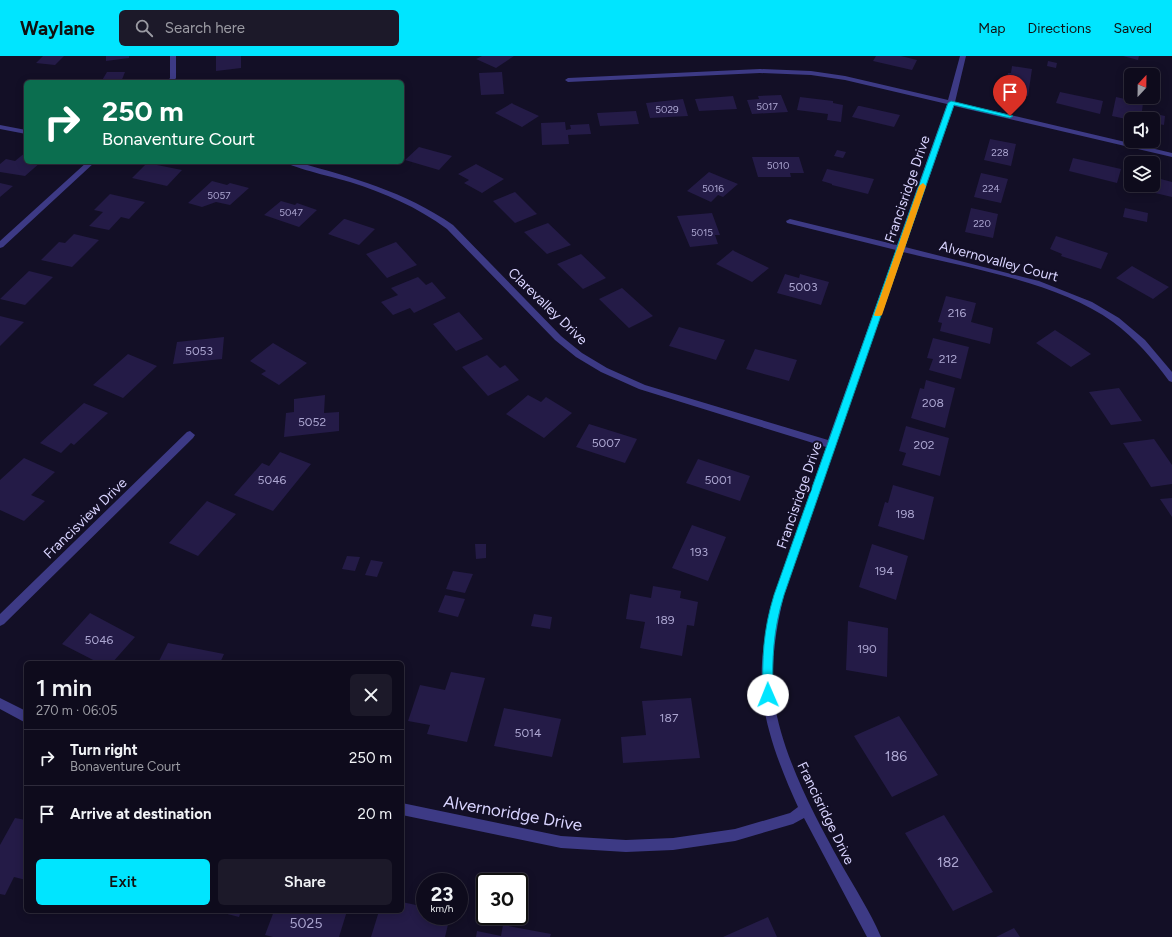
<!DOCTYPE html>
<html lang="en">
<head>
<meta charset="utf-8">
<style>
  body { margin:0; font-family:Figtree,sans-serif; background:#1c1929; color:#f1f3f6; height:100vh; display:flex; flex-direction:column; font-size:15px; white-space:nowrap }
  * { box-sizing:border-box; margin:0 }
  p { font-size:13px; color:#9b9ba3 }
  .icon { flex:none; width:22px; height:22px; fill:none; stroke:currentColor; stroke-width:2; stroke-linecap:round; stroke-linejoin:round }
  .map { position:relative; flex:1; overflow:hidden }
  .side { position:absolute; left:24px; top:605px; width:380px; height:252px; display:flex; flex-direction:column; background:#0e0b1c; border-radius:6px; box-shadow:0 2px 10px #0003,0 0 0 1px #2e2b3b }
  .side>* { flex:none }
  .guide { position:absolute; left:24px; top:24px; width:380px; height:84px; border-radius:6px; box-shadow:0 2px 10px #0003,0 0 0 1px #2e2b3b; background:#0b6e4f; color:#fff; overflow:hidden }
  .needle { width:26px; rotate:22deg }
  .tools { position:absolute; left:1124px; top:12px; display:grid; gap:8px }
  .tools a { display:grid; place-items:center; width:36px; height:36px; border-radius:6px; background:#0e0b1c; box-shadow:0 2px 10px #0003,0 0 0 1px #2e2b3b; font-size:20px }
  .speed { position:absolute; left:416px; top:817px; display:flex; gap:8px; font-size:20px; font-weight:700; text-align:center }
  .speed>* { display:grid; place-content:center; width:52px; height:52px; border-radius:50%; background:#0e0b1c; box-shadow:0 2px 10px #0003,0 0 0 1px #2e2b3b; line-height:1 }
  .speed small { font-size:10px; font-weight:400 }
  .speed .limit { border:2px solid #111; border-radius:6px; background:#fff; color:#111 }
  .pin { position:absolute; display:grid; place-items:center; width:34px; height:34px; color:#fff; margin:-41px -17px; border-radius:50% 50% 50% 0; rotate:-45deg; box-shadow:0 0 4px #0007 }
  .pin .icon { rotate:45deg }
  .me { position:absolute; width:44px; margin:-22px; rotate:359deg; stroke-linejoin:round; filter:drop-shadow(0 0 3px #0008) }
  .turn { display:flex; align-items:center; gap:14px; height:84px; padding:0 12px; font-size:18px }
  .turn .icon { width:52px; height:52px; stroke-width:2.5 }
  .turn b { display:block; font-size:28px; line-height:34px }
  .round { display:grid; place-items:center; flex:none; width:42px; height:42px; border-radius:6px; background:#1c1929 }
  .head { display:flex; align-items:center; justify-content:space-between; height:68px; padding:0 12px }
  h1 { font-size:24px; font-weight:600; line-height:30px }
  .cta { display:flex; gap:8px; margin-top:auto; padding:8px 12px }
  .cta a { flex:1; height:46px; border-radius:6px; background:#00e5ff; color:#111; font-size:16px; font-weight:600; line-height:46px; text-align:center }
  .cta a+a { background:#1c1929; color:#f1f3f6 }
  ul { padding:0; list-style:none }
  li { display:flex; align-items:center; gap:12px; height:56px; padding:0 12px; border-top:1px solid #2e2b3b }
  li div { flex:1 }
  li b { display:block; font-size:15px }
  li em { font-style:normal }
  header { display:flex; align-items:center; gap:24px; box-sizing:border-box; height:56px; padding:0 20px; background:#00e5ff; color:#111 }
  header strong { font-size:19px }
  nav { display:flex; gap:22px; margin-inline-start:auto; font-size:14px }
  .search { width:280px; height:36px; background:#1c1929; display:flex; align-items:center; gap:10px; box-sizing:border-box; padding:0 14px; border-radius:6px; color:#9b9ba3; font-size:15px }
  .map>svg:first-child { display:block }
  .building { fill:#241b47 }
  .lines { fill:none; stroke-linecap:round; stroke-linejoin:round }
  .service { fill:#3d3a85; fill-rule:evenodd }
  .minor { fill:#3d3a85; fill-rule:evenodd }
  .route { fill:#00e5ff; stroke:#0095a6 }
  .slow { fill:#f59e0b }
  .labels { text-anchor:middle; stroke-width:4; stroke-linejoin:round; paint-order:stroke }
  .far-number-label { font-size:10px; fill:#aca6d1 }
  .number-label { font-size:12px; fill:#aca6d1 }
  .street-label { font-size:14px; fill:#d9d4ff; stroke:#130f26 }
  .near-number-label { font-size:14px; fill:#aca6d1 }
  .near-street-label { font-size:17px; fill:#d9d4ff; stroke:#130f26 }
</style>
</head>
<body>
<header>
<strong>Waylane</strong>
<div class="search"><svg class="icon" aria-label="search" viewBox="0 0 24 24"><circle cx="10" cy="10" r="6"/><path d="M15 15l6 6"/></svg>Search here</div>
<nav><a>Map</a><a>Directions</a><a>Saved</a></nav>
</header>
<div class="map">
<svg width="1172" height="881" viewBox="0 0 1172 881">
  <rect width="100%" height="100%" fill="#130f26"/>
  <path class="building" d="M43,0H64L55,9L36,7Z
    M106,0H129V2L106,5Z
    M216,0H241V12L216,15Z
    M482,0H514L496,12L476,3Z
    M876,0H901L917,4L912,14L873,5Z
    M1123,0H1139L1138,4Z
    M1048,5L1057,7L1056,12L1047,10Z
    M1012,10L1032,13L1028,40L1002,35L1004,25H1006L1008,17H1011Z
    M107,16H125L121,26H101Z
    M502,16L504,38L481,39L479,17Z
    M1060,36L1103,45L1100,58L1056,47Z
    M781,39L788,56L752,58L747,44L759,43L758,40Z
    M733,40L737,53L699,55L695,43Z
    M800,41L833,45V47L843,49L841,66L827,64L828,58L797,54Z
    M1116,41L1143,47L1142,55L1165,60L1164,69L1153,67V63H1143L1144,60L1140,59L1139,63L1131,64L1112,60Z
    M683,43L688,60L650,62L646,47Z
    M512,47L513,48L539,60L522,71L495,57Z
    M858,50H860L900,59L894,71L852,61Z
    M636,55L639,68L600,70L597,57Z
    M565,66L566,74L571,73L570,69L589,68L591,78L568,79L569,88L542,89L541,67Z
    M990,83L1016,88L1011,110L984,104Z
    M419,91L452,100L439,114L405,104Z
    M837,94L846,96L843,102L834,100Z
    M26,96V106H41L25,120L0,116V108L6,103L15,105Z
    M752,101H799L804,117H790L791,121H758Z
    M1073,102L1121,113L1117,127L1069,115Z
    M147,107L182,114L167,130L132,122Z
    M476,108L504,123L482,137L464,127L469,124L458,118Z
    M827,113L874,123L868,138L832,129V128L822,125Z
    M709,116L738,128L723,141L718,139L711,146L687,135Z
    M981,117L1008,123L1001,147L974,141Z
    M1153,121L1172,126V141L1134,132L1135,129H1153Z
    M212,125L227,129L230,127L249,132L230,149L216,146L202,151L188,147Z
    M0,127L13,130L0,141Z
    M515,136L537,158L515,167L493,145Z
    M110,138L145,146L129,163L121,161L109,174L89,170L103,156L94,154Z
    M281,145L295,149L297,147L317,154L299,171L264,159Z
    M971,152L998,158L993,182L965,176Z
    M1125,152L1148,157L1147,166L1123,161Z
    M712,157L720,179H715L718,188L690,191L677,160Z
    M344,163H345L375,173L359,189L328,178Z
    M548,167L571,189L547,198L524,176Z
    M74,178L99,184L72,211L41,204L59,186L65,187Z
    M1056,180L1108,197L1101,213L1061,200L1062,198L1050,193Z
    M396,186L417,209L387,222L366,198Z
    M733,194L734,195L769,212L752,226L716,208Z
    M581,198L606,222L583,233L557,208Z
    M1132,210L1169,231L1153,243L1116,222Z
    M29,215L53,221L25,249L0,243Z
    M785,218L799,222L800,218L829,226L821,249L777,237Z
    M418,221L426,229L432,226L446,242L414,257L410,252L393,259L381,246L398,239L391,232Z
    M622,232L653,260L629,272L599,243Z
    M946,240L976,247L971,266L993,272L990,288L940,275L942,267L938,266Z
    M459,256L483,283L456,295L433,268Z
    M0,260L24,266L0,290Z
    M679,271L725,284L716,304L669,290Z
    M1055,274L1075,287L1091,298L1071,311L1036,287Z
    M224,281L222,303L173,308L177,286Z
    M933,282L969,291L961,323L929,314L933,303L927,302Z
    M273,287L307,307L279,329L261,318L266,315L250,305Z
    M755,293L797,304L789,325L746,313Z
    M128,298L157,310L123,342L93,329Z
    M487,299L500,312L505,309L519,324L488,340L462,311Z
    M926,324L955,332L945,372L911,362L920,332L924,333Z
    M1119,332L1142,365L1111,369L1089,336Z
    M325,339L324,357L339,356V375L284,381L286,357L294,356V343Z
    M528,339L541,346L546,341L572,357L544,382L506,358Z
    M84,347L108,357L74,389L71,387L61,397L40,387Z
    M589,368L637,383L625,407L576,391Z
    M906,370L949,382L940,420L902,409L906,397L899,395Z
    M1154,383L1172,409V428L1151,431L1123,387Z
    M280,396L311,408L273,455L234,439L262,407L269,410Z
    M24,402L55,416L31,439L45,445L24,465L0,454V424Z
    M698,403L750,420L740,445L686,427Z
    M893,429L934,441L924,484L878,470L885,446L888,447Z
    M1172,442V461L1160,443Z
    M207,445L236,458L198,500L169,487Z
    M692,469L726,481L708,525L672,512Z
    M475,488H486V502L476,503Z
    M872,488L908,500L896,544L859,531Z
    M347,500L360,501L355,515L342,513Z
    M371,504L383,506L377,521L365,519Z
    M453,515L473,518L465,537L446,533Z
    M653,530L681,535L680,542L698,546L694,570L687,569L682,600L640,592L645,566L626,563L630,538L651,542Z
    M445,539L465,543L458,561L438,556Z
    M90,557L135,581L112,607H99L62,588Z
    M534,558L552,561L550,573L531,570Z
    M848,565L888,572L887,621L846,614Z
    M168,587L224,598L220,607H158Z
    M451,616L485,622L467,686L427,678L430,669L408,665L420,629L445,634Z
    M691,642L700,702L623,707L621,681L646,679L642,645Z
    M504,652L561,663L552,701L494,690Z
    M899,660L938,719L892,741L854,680Z
    M944,759L993,836L953,855L905,777Z
    M15,762L26,764V824L14,821L5,839L0,838V789Z
    M402,846L425,851V860H450L445,881H371L379,855H402Z
    M216,855H241L239,861Z
    M274,855H347L339,881H273L265,879Z
    M768,861L777,881H723Z
    M503,869L551,878L550,881H476L477,875L501,880Z
    M1014,872L1020,881H996Z"/>
  <g class="lines">
    <path class="service" d="M0,69L26,74V78L0,73Z"/>
    <path class="minor" d="M170,0H176V22L173,26H167L170,22Z
      M960,0H966L955,46L1172,97V101L954,50L905,191L1039,225L1092,246L1119,262L1145,284L1172,316V326L1169,325C1153,303 1135,282 1113,266C1058,226 968,212 903,196L784,539C776,573 770,609 774,644C782,699 814,759 840,806C854,831 870,855 881,881H867L804,762L793,768L735,785L673,794L626,796L561,792L402,759V747L561,780L626,784L673,782L735,773L790,757L798,751C783,718 768,681 763,645C756,589 775,536 793,485C804,454 815,422 826,391L639,333L601,316L576,301L555,284L447,173C417,151 385,137 350,126C337,122 293,112 285,106H297C353,122 404,135 453,169L561,280L582,297L607,312L645,329L828,384L896,194L787,167L786,165L790,163L897,189L947,48L845,24L811,19L760,17L568,26L565,24L568,22L760,13L811,15L845,20L948,44Z
      M87,106H95L3,191L0,192V185Z
      M190,375L195,379L193,382L4,568L0,570V558L187,376Z
      M0,642L26,655V667L0,653Z"/>
  </g>
  <path class="route" d="M951,45L1013,60L1010,62L954,49L784,539C773,575 772,602 773,639L772,643L768,644L764,643L763,639C762,602 763,575 774,539L948,47Z"/>
  <path class="slow" d="M923,127L926,130L882,259L880,260H875L874,259L919,130Z"/>
  <g class="labels">
    <g class="far-number-label">
      <text x="767" y="54">5017</text>
      <text x="667" y="57">5029</text>
      <text x="1000" y="100">228</text>
      <text x="778" y="113">5010</text>
      <text x="713" y="136">5016</text>
      <text x="991" y="136">224</text>
      <text x="219" y="143">5057</text>
      <text x="291" y="160">5047</text>
      <text x="982" y="171">220</text>
      <text x="702" y="180">5015</text>
    </g>
    <g class="number-label">
      <text x="803" y="235">5003</text>
      <text x="957" y="261">216</text>
      <text x="199" y="299">5053</text>
      <text x="948" y="307">212</text>
      <text x="933" y="351">208</text>
      <text x="312" y="370">5052</text>
      <text x="606" y="391">5007</text>
      <text x="924" y="393">202</text>
      <text x="272" y="428">5046</text>
      <text x="718" y="428">5001</text>
      <text x="905" y="462">198</text>
      <text x="699" y="500">193</text>
      <text x="884" y="519">194</text>
      <text x="665" y="568">189</text>
      <text x="99" y="588">5046</text>
      <text x="867" y="597">190</text>
      <text x="669" y="666">187</text>
      <text x="528" y="681">5014</text>
    </g>
    <g class="street-label">
      <text transform="translate(907 133) rotate(-71)" y="5">Francisridge Drive</text>
      <text transform="translate(999 205) rotate(15)" y="5">Alvernovalley Court</text>
      <text transform="translate(548 250) rotate(44)" y="5">Clarevalley Drive</text>
      <text transform="translate(799 439) rotate(-71)" y="5">Francisridge Drive</text>
      <text transform="translate(85 462) rotate(-44)" y="5">Francisview Drive</text>
      <text transform="translate(826 757) rotate(64)" y="5">Francisridge Drive</text>
    </g>
    <g class="near-number-label">
      <text x="896" y="705">186</text>
      <text x="948" y="811">182</text>
      <text x="306" y="872">5025</text>
    </g>
    <g class="near-street-label">
      <text transform="translate(513 757) rotate(10)" y="6">Alvernoridge Drive</text>
    </g>
  </g>
</svg>
<div class="tools">
<a><svg class="needle" viewBox="-14 -14 28 28"><path d="M0-13l5 13h-10z" fill="#e53935"/><path d="M0 13l5-13h-10z" fill="#9b9ba3"/></svg></a>
<a><svg class="icon" aria-label="sound" viewBox="0 0 24 24"><path d="M4 9h4l5-4v14l-5-4H4zM17 9q2 3 0 6"/></svg></a>
<a><svg class="icon" aria-label="layers" viewBox="0 0 24 24"><path d="M12 4l9 5-9 5-9-5zM3 14l9 5 9-5"/></svg></a>
</div>
<div class="speed"><div>23<small>km/h</small></div><div class="limit">30</div></div>
<div class="pin" style="left:1010px;top:60px;background:#d93025"><svg class="icon" aria-label="arrive" viewBox="0 0 24 24"><path d="M6 21V4h12l-3 4 3 4H6"/></svg></div>
<svg class="me" style="left:768px;top:639px" viewBox="-20 -20 40 40"><circle r="19" fill="#fff"/><path d="M0-13L10 11 0 6-10 11z" fill="#00e5ff"/></svg>
<div class="guide">
<div class="turn"><svg class="icon" aria-label="right" viewBox="0 0 24 24"><path d="M7 20v-9h11M14 6l5 5-5 5"/></svg><div><b>250 m</b>Bonaventure Court</div></div>
</div>
<section class="side">
<div class="head"><div><h1>1 min</h1><p>270 m · 06:05</p></div><a class="round"><svg class="icon" aria-label="close" viewBox="0 0 24 24"><path d="M6 6l12 12M18 6L6 18"/></svg></a></div>
<ul>
<li><svg class="icon" aria-label="right" viewBox="0 0 24 24"><path d="M7 20v-9h11M14 6l5 5-5 5"/></svg><div><b>Turn right</b><p>Bonaventure Court</p></div><em>250 m</em></li>
<li><svg class="icon" aria-label="arrive" viewBox="0 0 24 24"><path d="M6 21V4h12l-3 4 3 4H6"/></svg><div><b>Arrive at destination</b></div><em>20 m</em></li>
</ul>
<div class="cta"><a>Exit</a><a>Share</a></div>
</section>
</div>
</body>
</html>
